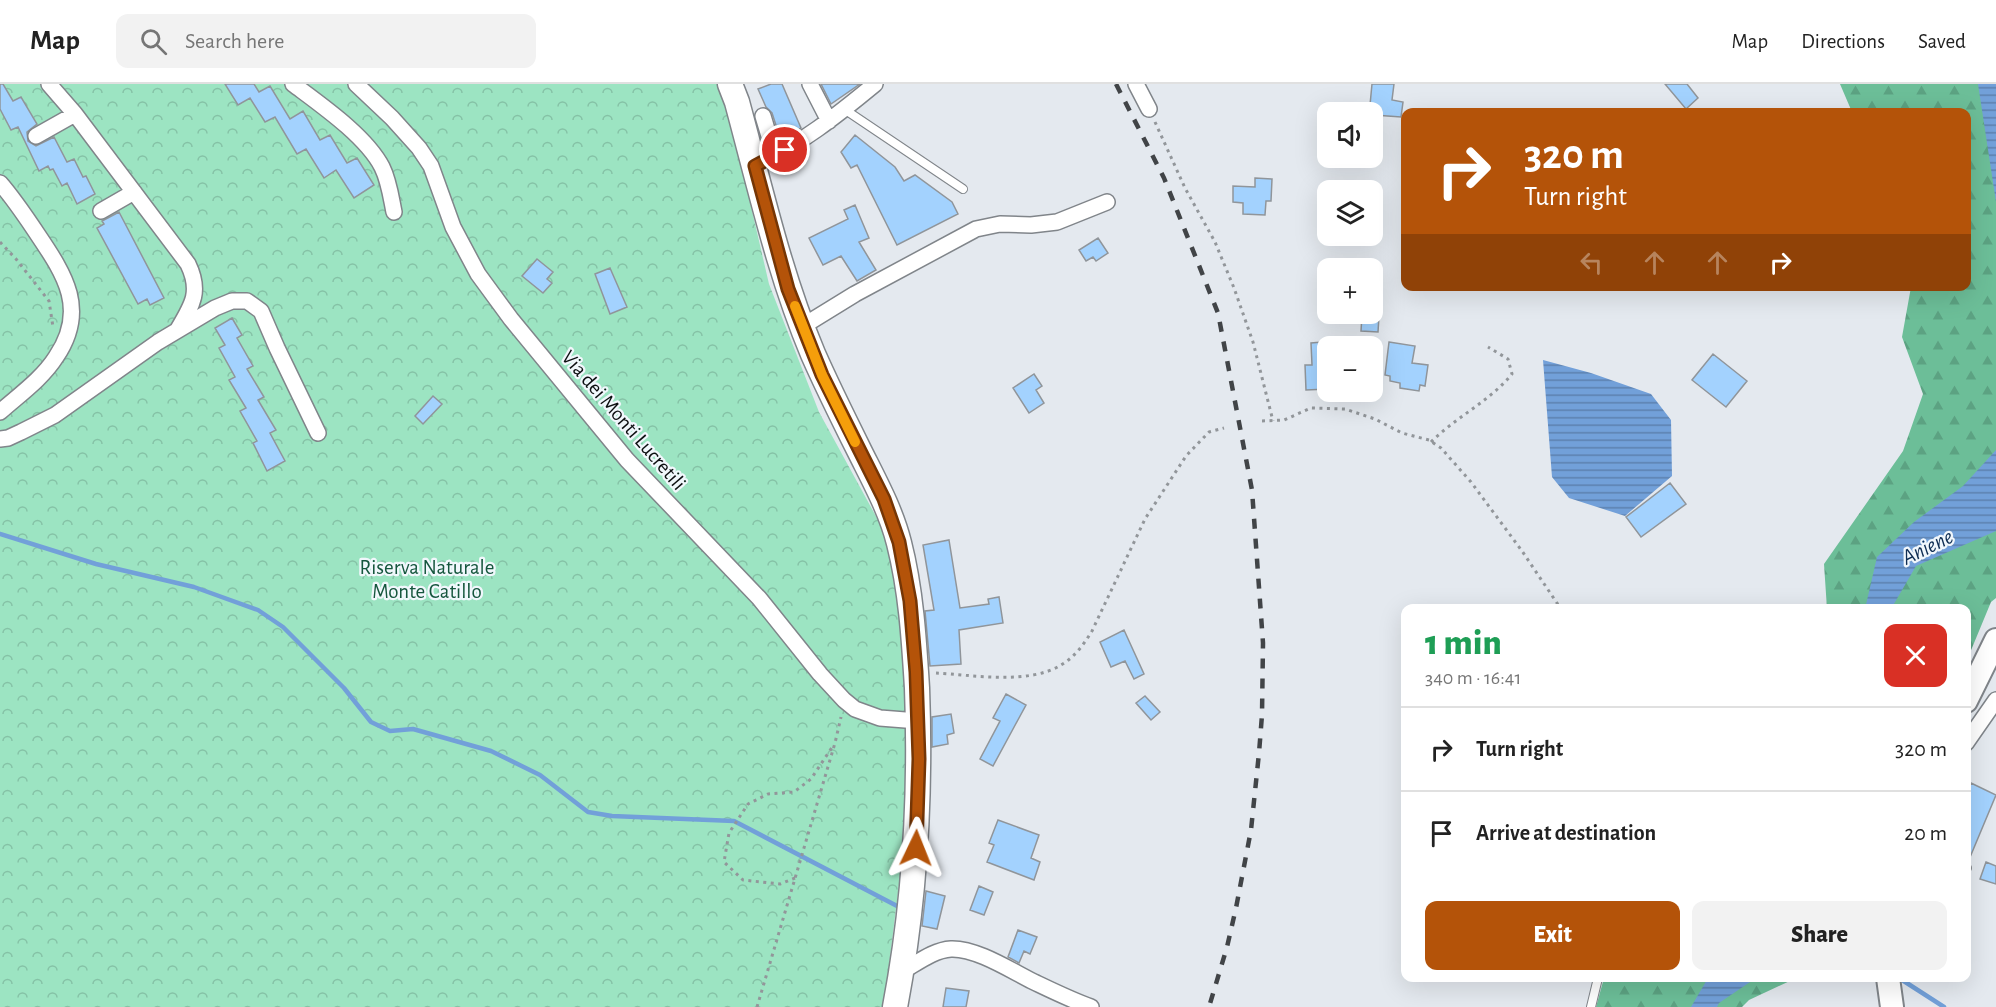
<!DOCTYPE html>
<html lang="en">
<head>
<meta charset="utf-8">
<style>
  body { margin:0; font-family:"Alegreya Sans",sans-serif; background:#f2f2f2; color:#222; height:100vh; display:flex; flex-direction:column; font-size:22px; white-space:nowrap }
  * { box-sizing:border-box; margin:0 }
  p { font-size:20px; color:#767676 }
  .icon { flex:none; width:33px; height:33px; fill:none; stroke:currentColor; stroke-width:2; stroke-linecap:round; stroke-linejoin:round }
  .map { position:relative; flex:1; overflow:hidden }
  .details { position:absolute; left:1401px; top:520px; width:570px; height:378px; display:flex; flex-direction:column; background:#fff; border-radius:12px; box-shadow:0 6px 24px #0002 }
  .details>* { flex:none }
  .hud { position:absolute; left:1401px; top:24px; width:570px; height:183px; border-radius:12px; box-shadow:0 6px 24px #0002; background:#b45309; color:#fff; overflow:hidden }
  .fabs { position:absolute; left:1317px; top:18px; display:grid; gap:12px }
  .fabs a { display:grid; place-items:center; width:66px; height:66px; border-radius:12px; background:#fff; box-shadow:0 6px 24px #0002; font-size:30px }
  .pin { position:absolute; display:grid; place-items:center; width:51px; height:51px; color:#fff; margin:-26px; border:3px solid #fff; border-radius:50%; box-shadow:0 2px 6px #0007 }
  .me { position:absolute; width:66px; margin:-33px; rotate:2deg; stroke-linejoin:round; filter:drop-shadow(0 0 4px #0008) }
  .turn { display:flex; align-items:center; gap:21px; height:126px; padding:0 24px; font-size:27px }
  .turn .icon { width:78px; height:78px; stroke-width:2.5 }
  .turn b { display:block; font-size:42px; line-height:51px }
  .lanes { display:flex; align-items:center; height:57px; padding:0 24px; background:#0003; justify-content:center; gap:30px; direction:ltr }
  .lanes .off { opacity:.35 }
  .round { display:grid; place-items:center; flex:none; width:63px; height:63px; border-radius:12px; background:#f2f2f2 }
  .headline { display:flex; align-items:center; justify-content:space-between; height:102px; padding:0 24px }
  h1 { font-size:36px; font-weight:800; line-height:45px; color:#1e9e55 }
  .primary-button { display:flex; gap:12px; margin-top:auto; padding:12px 24px }
  .primary-button a { flex:1; height:69px; border-radius:12px; background:#b45309; color:#fff; font-size:24px; font-weight:800; line-height:69px; text-align:center }
  .primary-button a+a { background:#f2f2f2; color:#222 }
  ul { padding:0; list-style:none }
  li { display:flex; align-items:center; gap:18px; height:84px; padding:0 24px; border-top:2px solid #e0e0e0 }
  li div { flex:1 }
  li b { display:block; font-size:22px }
  li em { font-style:normal }
  header { display:flex; align-items:center; gap:36px; box-sizing:border-box; height:84px; padding:0 30px; background:#fff; border-bottom:2px solid #e0e0e0 }
  header strong { font-size:28px }
  nav { display:flex; gap:33px; margin-inline-start:auto; font-size:21px }
  .search { width:420px; height:54px; background:#f2f2f2; display:flex; align-items:center; gap:15px; box-sizing:border-box; padding:0 21px; border-radius:12px; color:#767676; font-size:22px }
  .map>svg:first-child { display:block }
  .forest { fill:url(#forest-firs) }
  .park { fill:url(#park-crowns) }
  .water { fill:url(#water-rules) }
  .lines { fill:none; stroke-linecap:round; stroke-linejoin:round }
  .stream { stroke:#72a0d9; stroke-width:4.5 }
  .building { fill:#a3d2fe; stroke:#90959a; stroke-width:1.5 }
  .lane-casing { stroke:#80858a; stroke-width:10 }
  .street-casing { stroke:#80858a; stroke-width:18 }
  .secondary-casing { stroke:#80858a; stroke-width:26 }
  .primary-casing { stroke:#80858a; stroke-width:27 }
  .path { stroke:#92969a; stroke-width:3; stroke-dasharray:3 4.5; stroke-linecap:butt }
  .lane { stroke:#fff; stroke-width:8 }
  .street { stroke:#fff; stroke-width:15 }
  .secondary { stroke:#fff; stroke-width:22 }
  .primary { stroke:#fff; stroke-width:24 }
  .rail { stroke:#414447; stroke-width:4.5; stroke-dasharray:10 10; stroke-linecap:butt }
  .route-casing { stroke:#753606; stroke-width:15 }
  .route { stroke:#b45309; stroke-width:10 }
  .slow { stroke:#f59e0b; stroke-width:10 }
  .labels { text-anchor:middle; stroke-width:4.5; stroke-linejoin:round; paint-order:stroke }
  .street-label { font-size:21px; fill:#0d0f11; stroke:#f1f7fc }
  .park-label { font-size:21px; fill:#15563d; stroke:#f1f7fc }
  .water-label { font-size:22px; font-style:italic; fill:#0e2d53; stroke:#f1f7fc }
</style>
</head>
<body>
<header>
<strong>Map</strong>
<div class="search"><svg class="icon" aria-label="search" viewBox="0 0 24 24"><circle cx="10" cy="10" r="6"/><path d="M15 15l6 6"/></svg>Search here</div>
<nav><a>Map</a><a>Directions</a><a>Saved</a></nav>
</header>
<div class="map">
<svg width="1996" height="923" viewBox="0 0 1996 923">
  <defs>
    <pattern id="forest-firs" width="22" height="20" patternUnits="userSpaceOnUse" patternTransform="scale(1.5)"><rect width="22" height="20" fill="#6cbe98"/><path d="M5 1l3.5 6h-7zM16 11l3.5 6h-7z" fill="#5ca282"/></pattern>
    <pattern id="park-crowns" width="20" height="18" patternUnits="userSpaceOnUse" patternTransform="scale(1.5)"><rect width="20" height="18" fill="#9ce4c2"/><path d="M2 6a3 3 0 1 1 6 0M12 15a3 3 0 1 1 6 0" fill="none" stroke="#85c2a6"/></pattern>
    <pattern id="water-rules" width="6" height="5" patternUnits="userSpaceOnUse" patternTransform="scale(1.5)"><rect width="6" height="5" fill="#72a0d9"/><path d="M0 2.5h6" fill="none" stroke="#5c81af"/></pattern>
  </defs>
  <rect width="100%" height="100%" fill="#e4e9ef"/>
  <path class="forest" d="M1840,0H1996V514L1991,518L1967,576L1966,525H1827L1824,480L1903,367L1923,310L1902,253L1911,203L1966,202V28H1852Z
    M1604,894H1793L1792,896L1749,916L1742,923H1596Z"/>
  <path class="park" d="M0,0H717L731,36L769,200L819,328L890,458L905,562L909,718L884,923H0Z"/>
  <path class="water" d="M1978,0H1996V118Z
    M1543,276L1591,289L1651,310L1671,336L1672,392L1625,432L1569,414L1552,393Z
    M1996,366V447L1916,482L1891,525H1865L1877,473L1914,438L1963,402Z
    M1708,894H1756L1719,919L1717,923H1691Z"/>
  <g class="lines">
    <path class="stream" d="M0,450L96,480L194,503L258,526L283,543L344,604L371,638L390,647L413,645L491,667L540,691L588,728L612,732L734,737L899,823
      M1899,894L1944,923"/>
  </g>
  <path class="building" d="M0,0H3L13,17L21,13L37,40L27,48L28,57L36,62L54,53L67,78L74,75L83,93L86,92L95,110L77,120L67,99L62,102L53,85L50,86L48,82L39,87L18,43L11,46L0,25Z
    M225,0H254L259,8L270,2L290,35L303,27L320,56L330,51L347,79L357,74L374,101L354,114L336,86L324,94L306,65L297,70L275,33L265,38L250,14L238,21Z
    M771,0H782L801,44L781,57L772,29L766,23L758,5Z
    M821,0H860L831,20Z
    M1372,0H1394L1392,16L1403,18L1401,33L1374,31L1375,21H1370Z
    M1665,0H1687L1698,14L1686,25Z
    M855,51L895,83L904,97L915,91L952,118L958,130L897,161L857,81L851,84L841,68Z
    M1255,94L1272,95L1271,117H1266L1265,131L1243,130V119L1233,118V102L1255,103Z
    M855,121L869,154L859,158L876,186L857,197L841,172L823,181L809,154L848,135L844,126Z
    M119,128L164,214L150,221L147,215L138,220L97,144L104,140L102,137Z
    M1098,154L1108,169L1096,177L1093,173L1086,177L1079,166Z
    M537,175L553,188L547,195L552,199L543,209L522,192Z
    M610,184L627,223L610,230L595,190Z
    M1362,231L1379,232L1378,248L1361,247Z
    M232,234L242,251L237,254L253,282L247,285L264,313L258,316L276,346L270,349L285,377L267,387L253,359L257,357L240,327L246,324L229,296L235,293L219,264L225,261L215,244Z
    M1322,258L1323,280H1328V305L1306,306L1305,281H1312L1311,259Z
    M1389,258L1415,262L1412,279L1428,281L1425,302L1420,301L1419,307L1400,304V299L1390,297V292L1385,291Z
    M1713,270L1747,297L1726,323L1692,296Z
    M1034,290L1042,302L1036,306L1044,319L1029,329L1013,304Z
    M433,312L442,320L423,340L415,332Z
    M1670,399L1686,420L1641,453L1626,433Z
    M949,456L960,524L989,520L988,515L999,513L1003,539L959,546L961,580L930,582L925,527L934,526L923,461Z
    M1124,546L1144,590L1134,595L1125,577L1111,583L1100,558Z
    M1006,610L1026,621L993,682L980,675L1000,637L993,634Z
    M1145,612L1160,628L1151,636L1136,619Z
    M951,630L954,649L947,651L948,660L932,663V633Z
    M1971,699L1996,711L1968,778L1966,708Z
    M998,736L1039,751L1031,774L1040,778L1034,796L987,778L994,761L989,759Z
    M1986,778L1996,782V800L1980,795Z
    M979,802L993,808L984,831L970,826Z
    M926,807L945,812L937,845L922,842Z
    M1018,846L1037,853L1030,870L1024,867L1019,879L1008,873Z
    M946,904L969,907L966,923H943Z"/>
  <g class="lines">
    <g class="lane-casing">
      <path id="lane" d="M844,25L963,105
        M1966,784H1967
        M1591,923L1598,894"/>
    </g>
    <g class="street-casing">
      <path id="street" d="M49,0L75,30L188,180C201,207 193,220 178,245
        M293,0C321,21 366,52 382,83C389,97 391,113 394,128
        M356,0L392,34L419,64L431,82L453,143L478,190L511,235L627,376L759,514L820,590L844,616L855,625L880,634L918,637
        M810,0L829,37
        M1136,0L1149,25
        M763,32L775,72
        M36,52L75,30
        M755,82C802,59 835,33 875,0
        M0,99C14,115 26,133 38,151C65,191 88,226 56,273C42,295 19,311 0,328
        M101,127L134,108
        M803,242L855,210L976,145L1000,140L1031,141L1057,138L1107,118
        M0,355L8,354L21,348L55,331L158,258L215,224L232,217H247L261,227L277,264L318,349
        M1966,659L1996,616
        M901,888C916,880 933,866 951,865C976,864 1010,886 1032,897C1051,906 1071,916 1091,923"/>
    </g>
    <g class="secondary-casing">
      <path id="secondary" d="M1966,617L1996,556
        M1888,894L1892,923"/>
    </g>
    <g class="primary-casing">
      <path id="primary" d="M730,0L737,18C760,103 779,189 813,270C828,304 844,336 860,368C875,398 891,427 899,459C911,506 914,555 917,604C921,711 915,818 895,923"/>
    </g>
    <path class="path" d="M1155,38L1185,104L1215,158L1234,204L1253,258L1273,337
      M0,158L16,175L49,217L53,243
      M1262,337L1284,336L1311,324L1345,325L1375,335L1402,349L1429,356L1441,364L1471,398L1522,467L1561,525
      M1431,358C1456,333 1490,317 1512,290L1508,275L1488,263
      M936,589C972,591 1029,601 1061,581C1075,573 1084,560 1092,547L1145,435L1186,372L1209,348L1224,344
      M795,794L780,800L743,796L724,778L729,749L748,720L768,710L794,708L811,695L833,662
      M757,923L835,659L841,633"/>
    <use href="#lane" class="lane"/>
    <use href="#street" class="street"/>
    <use href="#secondary" class="secondary"/>
    <use href="#primary" class="primary"/>
    <path class="rail" d="M1116,0L1164,94L1218,229L1252,406L1263,559L1262,631L1259,669L1251,746L1236,824L1227,863L1209,923"/>
  </g>
  <g class="lines">
    <g class="route-casing">
      <path id="route" d="M785,66L755,82L788,205L822,291L884,415L899,458L910,517L916,588L919,675L916,764"/>
    </g>
    <use href="#route" class="route"/>
    <path class="slow" d="M795,222L822,291L855,358"/>
  </g>
  <g class="labels">
    <g class="street-label">
      <text transform="translate(624 336) rotate(49)" y="7">Via dei Monti Lucretili</text>
    </g>
    <g class="park-label">
      <text x="427" y="490">Riserva Naturale<tspan x="427" dy="24">Monte Catillo</tspan></text>
    </g>
    <g class="water-label">
      <text transform="translate(1927 462) rotate(-26)" y="8">Aniene</text>
    </g>
  </g>
</svg>
<div class="fabs">
<a><svg class="icon" aria-label="sound" viewBox="0 0 24 24"><path d="M4 9h4l5-4v14l-5-4H4zM17 9q2 3 0 6"/></svg></a>
<a><svg class="icon" aria-label="layers" viewBox="0 0 24 24"><path d="M12 4l9 5-9 5-9-5zM3 14l9 5 9-5"/></svg></a>
<a>+</a>
<a>−</a>
</div>
<div class="pin" style="left:785px;top:66px;background:#d93025"><svg class="icon" aria-label="arrive" viewBox="0 0 24 24"><path d="M6 21V4h12l-3 4 3 4H6"/></svg></div>
<svg class="me" style="left:916px;top:764px" viewBox="-20 -20 40 40"><path d="M0-17L14 15 0 8-14 15z" fill="#b45309" stroke="#fff" stroke-width="4"/></svg>
<div class="hud">
<div class="turn"><svg class="icon" aria-label="right" viewBox="0 0 24 24"><path d="M7 20v-9h11M14 6l5 5-5 5"/></svg><div><b>320 m</b>Turn right</div></div>
<div class="lanes"><svg class="icon off" aria-label="left" viewBox="0 0 24 24"><path d="M17 20v-9H6M10 6l-5 5 5 5"/></svg><svg class="icon off" aria-label="ahead" viewBox="0 0 24 24"><path d="M12 20V5M6 11l6-6 6 6"/></svg><svg class="icon off" aria-label="ahead" viewBox="0 0 24 24"><path d="M12 20V5M6 11l6-6 6 6"/></svg><svg class="icon" aria-label="right" viewBox="0 0 24 24"><path d="M7 20v-9h11M14 6l5 5-5 5"/></svg></div>
</div>
<section class="details">
<div class="headline"><div><h1>1 min</h1><p>340 m · 16:41</p></div><a class="round" style="background:#d93025;color:#fff"><svg class="icon" aria-label="close" viewBox="0 0 24 24"><path d="M6 6l12 12M18 6L6 18"/></svg></a></div>
<ul>
<li><svg class="icon" aria-label="right" viewBox="0 0 24 24"><path d="M7 20v-9h11M14 6l5 5-5 5"/></svg><div><b>Turn right</b></div><em>320 m</em></li>
<li><svg class="icon" aria-label="arrive" viewBox="0 0 24 24"><path d="M6 21V4h12l-3 4 3 4H6"/></svg><div><b>Arrive at destination</b></div><em>20 m</em></li>
</ul>
<div class="primary-button"><a>Exit</a><a>Share</a></div>
</section>
</div>
</body>
</html>
